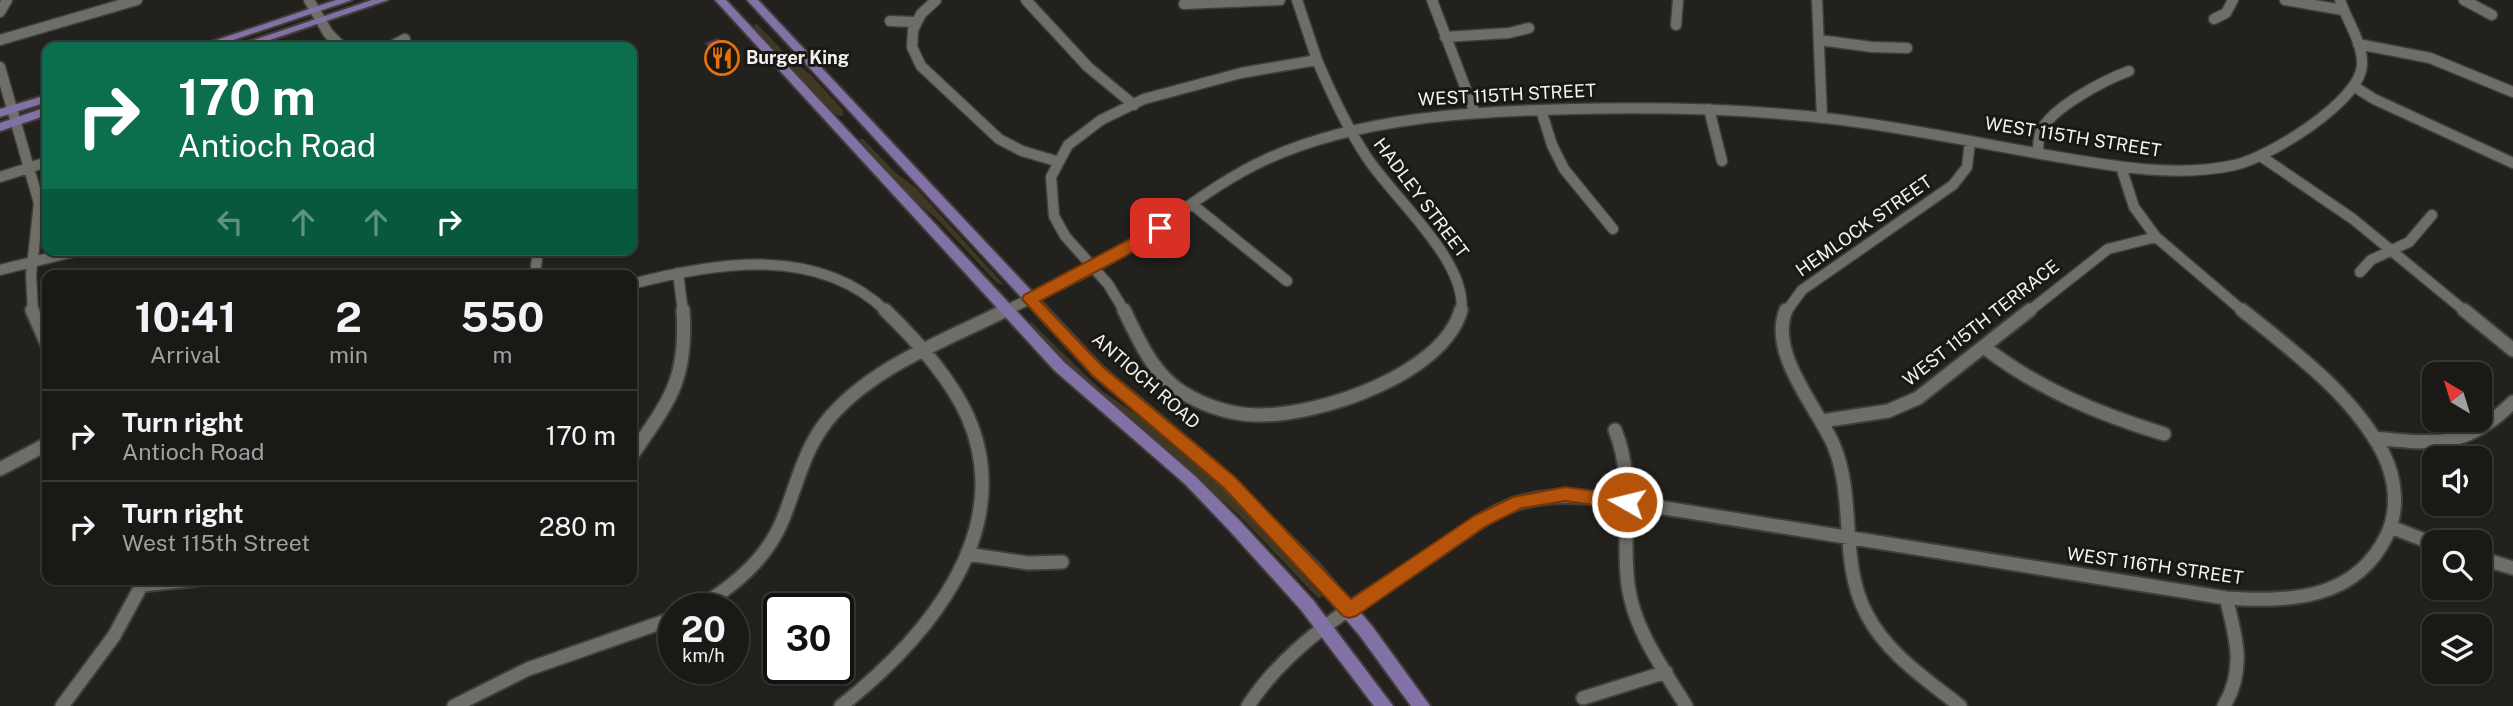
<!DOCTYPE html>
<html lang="en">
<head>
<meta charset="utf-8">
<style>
  body { margin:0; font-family:"Public Sans",sans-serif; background:#23221f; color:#f1f3f6; height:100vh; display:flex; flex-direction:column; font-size:26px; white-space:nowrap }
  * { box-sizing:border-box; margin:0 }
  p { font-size:23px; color:#9fa0a1 }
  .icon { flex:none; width:38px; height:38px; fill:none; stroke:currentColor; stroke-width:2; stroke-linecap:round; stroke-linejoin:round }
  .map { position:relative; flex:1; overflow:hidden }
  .sheet { position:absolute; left:42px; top:270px; width:595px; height:315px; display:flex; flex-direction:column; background:#1a1916; border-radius:14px; box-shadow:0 2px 5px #0004,0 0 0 2px #383835 }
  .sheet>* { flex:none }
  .hud { position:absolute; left:42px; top:42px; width:595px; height:214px; border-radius:14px; box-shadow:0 2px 5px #0004,0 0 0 2px #383835; background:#0b6e4f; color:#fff; overflow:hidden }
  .needle { width:46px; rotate:322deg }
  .buttons { position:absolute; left:2422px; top:362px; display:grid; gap:14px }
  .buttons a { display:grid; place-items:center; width:70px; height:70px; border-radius:14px; background:#1a1916; box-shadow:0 2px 5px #0004,0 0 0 2px #383835; font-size:35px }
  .speed { position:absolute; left:658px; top:593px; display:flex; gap:14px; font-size:35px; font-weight:700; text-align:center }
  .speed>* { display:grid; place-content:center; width:91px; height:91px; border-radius:50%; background:#1a1916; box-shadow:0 2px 5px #0004,0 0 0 2px #383835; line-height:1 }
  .speed small { font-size:18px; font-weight:400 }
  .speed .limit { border:4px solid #111; border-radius:10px; background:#fff; color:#111 }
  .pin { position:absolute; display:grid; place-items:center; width:60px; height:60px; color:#fff; margin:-30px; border-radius:14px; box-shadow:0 4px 10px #0006 }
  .me { position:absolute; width:77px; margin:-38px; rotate:278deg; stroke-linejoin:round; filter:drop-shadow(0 0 5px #0008) }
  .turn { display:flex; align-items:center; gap:24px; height:147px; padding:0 21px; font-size:32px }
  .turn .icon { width:91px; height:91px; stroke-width:2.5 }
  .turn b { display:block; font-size:49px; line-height:60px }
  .lanes { display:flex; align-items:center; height:66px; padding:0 21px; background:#0003; justify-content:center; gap:35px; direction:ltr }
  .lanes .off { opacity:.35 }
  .eta { display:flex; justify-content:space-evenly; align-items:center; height:119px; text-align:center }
  .eta b { font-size:42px; font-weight:700; line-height:49px }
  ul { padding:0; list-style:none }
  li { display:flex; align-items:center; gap:21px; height:91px; padding:0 21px; border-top:2px solid #383835 }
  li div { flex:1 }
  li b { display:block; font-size:26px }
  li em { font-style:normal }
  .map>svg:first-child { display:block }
  .green { fill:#403824 }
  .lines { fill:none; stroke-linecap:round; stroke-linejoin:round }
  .minor-far1-casing { stroke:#3f3e3a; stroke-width:13 }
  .minor-casing { stroke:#3f3e3a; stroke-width:17 }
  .major-casing { stroke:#3f3e3a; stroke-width:4 }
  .minor-far1 { stroke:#6f6d68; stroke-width:10 }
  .minor { stroke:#6f6d68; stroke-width:13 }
  .major { fill:#8171a5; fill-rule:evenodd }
  .wall { fill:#50405a }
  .shaded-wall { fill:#41344a }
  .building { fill:#5d4b69; stroke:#41344a; stroke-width:2 }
  .route { fill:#b45309; stroke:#753606; stroke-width:2 }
  .labels { text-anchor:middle; stroke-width:6; stroke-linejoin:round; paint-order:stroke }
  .poi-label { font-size:18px; font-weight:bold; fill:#f3f2ef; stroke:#191814; text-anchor:start }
  .street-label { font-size:18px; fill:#f3f2ef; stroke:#191814 }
</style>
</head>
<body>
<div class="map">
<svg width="2513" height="706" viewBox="0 0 2513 706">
  <rect width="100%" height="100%" fill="#23211d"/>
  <path class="green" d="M756,23L790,58L811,75L842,109L844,115L840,116L832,112L754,27Z
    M859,139H863L895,172L917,189L1004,285L997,283L936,218L912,199Z
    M1031,322L1102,391L1145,420L1220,484L1323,596L1319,598L1313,593L1237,513L1078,378L1034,332L1029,324Z"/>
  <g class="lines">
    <g class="minor-far1-casing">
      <path id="minor-far1" d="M309,0L328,33L342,47
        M936,0L921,14L913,30L912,47L921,66L999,139L1022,151L1056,161
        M1026,0L1088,67L1134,105
        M1297,0L1317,60
        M1432,0L1475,113
        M1817,0L1822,118
        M2285,0L2343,10
        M2464,0L2492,15
        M1184,4L1280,0
        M0,12L7,0
        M2214,19L2226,13L2233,0
        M890,21L914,22
        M1676,25L1678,0
        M1445,37L1509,33L1529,28
        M0,40L137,0
        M1819,40L1872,47L1907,48
        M2358,44L2430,58L2513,92
        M390,47L405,39
        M1317,60C1331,93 1346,126 1366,156C1392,197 1469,262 1461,312
        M0,67L39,203L31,275L33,312
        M2355,87L2374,99L2513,163
        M1709,109L1722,161
        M1541,110L1552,145L1564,169L1613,229
        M2038,153C2038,146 2038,137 2041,131C2052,107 2105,80 2129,71
        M2262,157L2353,219L2466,312
        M2121,167L2134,207L2156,237L2244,312
        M0,177L47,162
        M1193,205L1287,281
        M0,270L81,250
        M2360,272L2371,260L2409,242L2432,215
        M678,273L683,312
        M535,275L538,250
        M632,284C716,262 818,245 887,312
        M1003,312C1043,292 1087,274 1125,249C1172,220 1216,182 1267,159C1359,117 1475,111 1575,109C1664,107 1753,109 1842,120C1913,129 1983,144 2053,156C2112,166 2175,178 2235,165C2269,157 2360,102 2362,65C2363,43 2347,21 2340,0
        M1125,312L1108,284L1065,236L1054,216L1051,177L1068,145L1101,120L1144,99L1241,73L1317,60
        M1786,312L1802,290L1953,185L1967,167L1970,141
        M2028,312L2108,249L2156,237"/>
    </g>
    <g class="minor-casing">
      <path id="minor" d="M32,310L47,344
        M1124,310C1139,340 1152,373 1182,392C1204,406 1232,415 1258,415C1318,416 1443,375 1461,310
        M1786,310C1768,354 1818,408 1834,446C1856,500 1839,561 1866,613C1886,653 1926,679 1960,706
        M2464,310L2513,350
        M1984,347C2038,389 2099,414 2164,434
        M1822,421L1888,411L1918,398L2030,310
        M1615,430C1636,482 1621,532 1628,585C1634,630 1663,668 1686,706
        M2374,438C2436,444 2466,449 2513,402
        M632,455C669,401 688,380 683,310
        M0,469L47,444
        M2391,527L2434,544
        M967,554L1028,563L1062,562
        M2480,558L2513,568
        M142,585L201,579
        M695,609C732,588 767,560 783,519C797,485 803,452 826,422C870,367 945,341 1006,310
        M1583,698L1666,672
        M62,706L114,636L145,579
        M454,706L528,669L674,618
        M841,706C926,639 1019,531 967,415C949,376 915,339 885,310
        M1248,706C1292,638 1367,598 1433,554C1459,537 1486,514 1515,504C1552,492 1590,497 1627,502L2226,598C2290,602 2356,600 2387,535C2399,509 2396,479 2383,453C2352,394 2293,351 2242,310
        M2224,706C2246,669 2236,637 2226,598"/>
    </g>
    <g class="major-casing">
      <path id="major" d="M336,0H352L212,47H196Z
        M372,0H388L249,47H233Z
        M715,0H726L1064,362L1195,476L1240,521L1313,600L1393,706H1374L1301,610L1228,529L1185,484L1054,370Z
        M747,0H758L1103,367L1215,461L1319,564L1372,626L1430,706H1411L1360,636L1307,574L1205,469L1093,375Z
        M47,95V102L0,117V109Z
        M47,107V115L0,131V123Z"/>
    </g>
    <use href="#minor-far1" class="minor-far1"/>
    <use href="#minor" class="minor"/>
    <use href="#major" class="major"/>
  </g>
  <path class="wall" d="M706,43L733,54L735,61L720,67L710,56Z"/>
  <path class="shaded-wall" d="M733,54L735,61L720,67L717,60Z"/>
  <path class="building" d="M718,39L733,54L717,60L708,49L710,48L706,43Z"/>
  <path class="route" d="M1160,223L1167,228L1165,231L1126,256L1040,301L1103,367L1235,477L1351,599L1474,516L1513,497L1565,487L1627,495L1633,497L1635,502L1633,507L1627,509L1565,501L1522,508L1486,526L1356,616L1349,618L1343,616L1223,487L1092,375L1022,299L1024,295Z"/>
  <defs>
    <g id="restaurant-ring" transform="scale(1.75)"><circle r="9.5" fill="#191814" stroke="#e8710a" stroke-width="1.5"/><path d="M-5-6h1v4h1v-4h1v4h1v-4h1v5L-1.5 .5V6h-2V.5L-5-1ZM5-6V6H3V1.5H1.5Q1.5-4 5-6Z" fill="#e8710a"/></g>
  </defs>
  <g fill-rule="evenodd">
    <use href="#restaurant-ring" x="722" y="58"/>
  </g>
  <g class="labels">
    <g class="poi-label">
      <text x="746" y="64">Burger King</text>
    </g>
    <g class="street-label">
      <text transform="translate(1507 95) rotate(-3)" y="6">WEST 115TH STREET</text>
      <text transform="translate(2073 137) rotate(9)" y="6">WEST 115TH STREET</text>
      <text transform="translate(1421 198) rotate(53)" y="6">HADLEY STREET</text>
      <text transform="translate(1864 226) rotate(-35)" y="6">HEMLOCK STREET</text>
      <text transform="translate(1981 323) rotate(-38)" y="6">WEST 115TH TERRACE</text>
      <text transform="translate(1146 381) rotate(41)" y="6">ANTIOCH ROAD</text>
      <text transform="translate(2155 566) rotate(8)" y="6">WEST 116TH STREET</text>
    </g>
  </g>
</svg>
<div class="buttons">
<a><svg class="needle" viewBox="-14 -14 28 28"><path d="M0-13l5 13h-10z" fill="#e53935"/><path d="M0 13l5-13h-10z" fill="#9fa0a1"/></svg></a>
<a><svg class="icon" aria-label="sound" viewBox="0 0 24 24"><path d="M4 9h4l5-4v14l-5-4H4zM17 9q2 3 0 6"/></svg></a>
<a><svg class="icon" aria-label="search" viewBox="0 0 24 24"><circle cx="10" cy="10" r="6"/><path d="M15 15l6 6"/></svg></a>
<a><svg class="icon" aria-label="layers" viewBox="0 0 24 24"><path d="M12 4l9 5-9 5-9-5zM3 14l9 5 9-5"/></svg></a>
</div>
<div class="speed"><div>20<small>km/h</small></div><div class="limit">30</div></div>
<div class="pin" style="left:1160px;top:228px;background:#d93025"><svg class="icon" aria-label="arrive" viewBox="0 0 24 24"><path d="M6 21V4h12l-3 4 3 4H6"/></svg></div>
<svg class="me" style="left:1627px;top:502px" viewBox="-20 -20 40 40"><circle r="17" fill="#b45309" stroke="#fff" stroke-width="3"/><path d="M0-11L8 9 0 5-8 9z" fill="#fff"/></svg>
<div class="hud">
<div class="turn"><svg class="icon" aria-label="right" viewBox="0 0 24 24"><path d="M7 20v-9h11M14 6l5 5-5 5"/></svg><div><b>170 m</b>Antioch Road</div></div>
<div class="lanes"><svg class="icon off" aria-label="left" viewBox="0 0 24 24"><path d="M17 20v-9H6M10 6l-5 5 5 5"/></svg><svg class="icon off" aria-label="ahead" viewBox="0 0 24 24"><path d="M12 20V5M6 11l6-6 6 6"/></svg><svg class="icon off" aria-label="ahead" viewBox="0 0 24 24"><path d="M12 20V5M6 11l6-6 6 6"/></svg><svg class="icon" aria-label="right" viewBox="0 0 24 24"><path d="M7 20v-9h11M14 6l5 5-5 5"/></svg></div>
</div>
<section class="sheet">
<div class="eta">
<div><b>10:41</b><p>Arrival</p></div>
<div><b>2</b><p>min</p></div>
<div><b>550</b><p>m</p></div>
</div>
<ul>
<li><svg class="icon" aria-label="right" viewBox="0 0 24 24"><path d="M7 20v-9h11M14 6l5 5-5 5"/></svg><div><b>Turn right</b><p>Antioch Road</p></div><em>170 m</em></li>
<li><svg class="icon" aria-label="right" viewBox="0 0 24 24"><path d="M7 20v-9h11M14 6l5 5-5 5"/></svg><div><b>Turn right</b><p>West 115th Street</p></div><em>280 m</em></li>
</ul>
</section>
</div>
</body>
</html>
